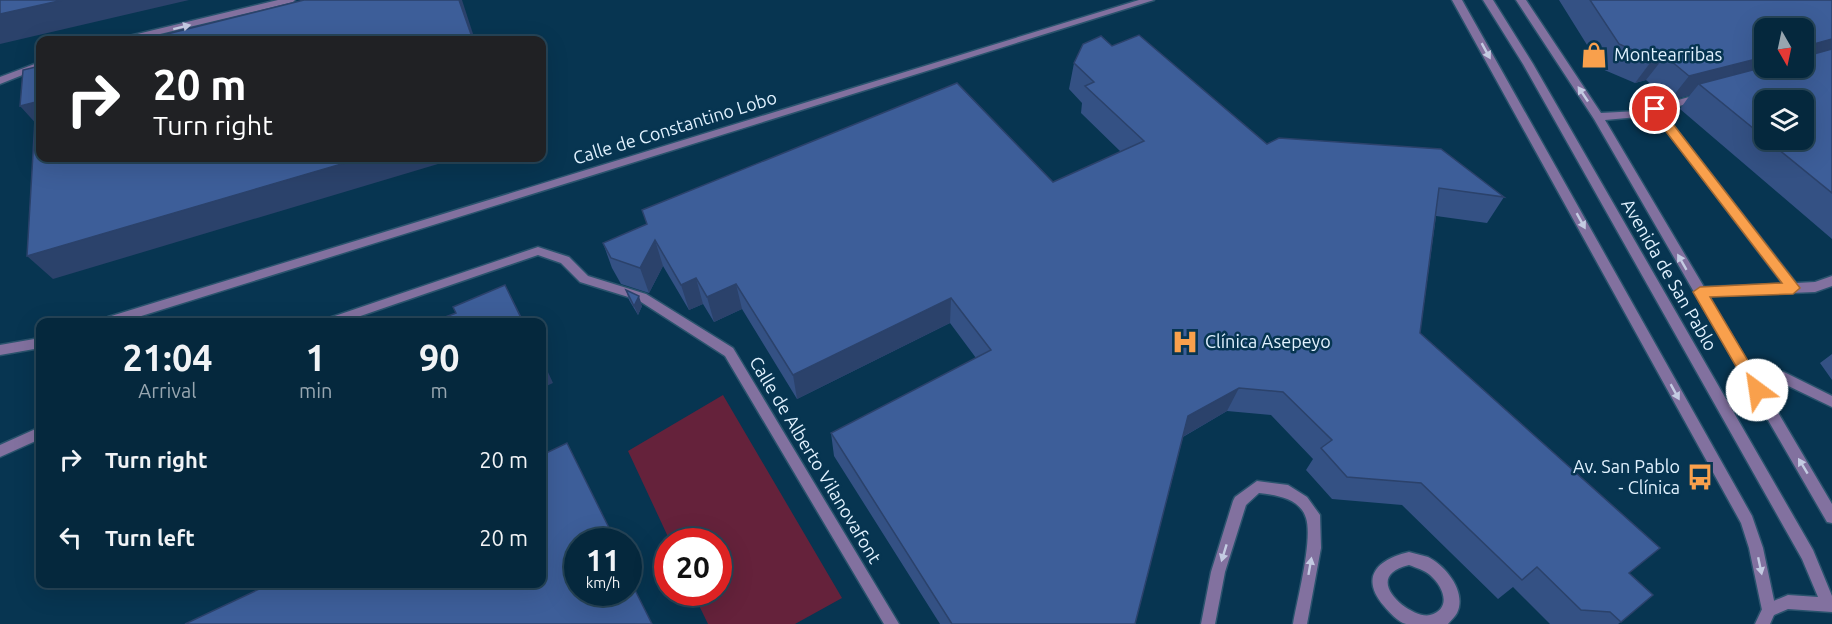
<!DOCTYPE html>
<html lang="en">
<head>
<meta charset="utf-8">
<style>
  body { margin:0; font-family:Ubuntu,sans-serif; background:#133448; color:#f1f3f6; height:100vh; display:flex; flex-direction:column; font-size:22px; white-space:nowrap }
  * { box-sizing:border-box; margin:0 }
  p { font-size:20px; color:#97a6b0 }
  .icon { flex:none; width:33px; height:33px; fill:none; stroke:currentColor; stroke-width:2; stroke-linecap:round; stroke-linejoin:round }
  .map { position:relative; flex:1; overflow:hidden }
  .details { position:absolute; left:36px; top:318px; width:510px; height:270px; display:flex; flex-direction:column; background:#05283d; border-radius:12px; box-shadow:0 6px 24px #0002,0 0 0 2px #264457 }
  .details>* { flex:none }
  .guide { position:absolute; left:36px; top:36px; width:510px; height:126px; border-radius:12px; box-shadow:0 6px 24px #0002,0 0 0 2px #264457; background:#202124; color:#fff; overflow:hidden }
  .needle { width:39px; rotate:171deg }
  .controls { position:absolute; left:1754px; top:18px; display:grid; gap:12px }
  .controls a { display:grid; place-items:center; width:60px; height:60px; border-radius:12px; background:#05283d; box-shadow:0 6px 24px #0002,0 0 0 2px #264457; font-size:30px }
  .speed { position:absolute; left:564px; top:528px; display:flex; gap:12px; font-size:30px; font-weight:700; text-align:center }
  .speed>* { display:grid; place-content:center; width:78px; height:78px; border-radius:50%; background:#05283d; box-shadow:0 6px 24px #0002,0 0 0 2px #264457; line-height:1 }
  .speed small { font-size:15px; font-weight:400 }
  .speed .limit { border:9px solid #d22; background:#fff; color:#111 }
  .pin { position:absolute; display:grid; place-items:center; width:51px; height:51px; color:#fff; margin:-26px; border:3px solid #fff; border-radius:50%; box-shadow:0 2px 6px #0007 }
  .me { position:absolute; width:66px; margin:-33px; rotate:329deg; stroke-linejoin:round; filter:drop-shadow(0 0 4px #0008) }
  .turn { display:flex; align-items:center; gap:21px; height:126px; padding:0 18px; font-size:27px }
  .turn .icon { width:78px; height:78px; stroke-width:2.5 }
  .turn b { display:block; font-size:42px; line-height:51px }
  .eta { display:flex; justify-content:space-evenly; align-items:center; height:102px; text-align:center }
  .eta b { font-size:36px; font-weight:700; line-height:42px }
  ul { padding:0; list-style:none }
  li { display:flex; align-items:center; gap:18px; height:78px; padding:0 18px }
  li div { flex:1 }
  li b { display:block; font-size:22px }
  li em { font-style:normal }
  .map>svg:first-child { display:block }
  .green { fill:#65223b }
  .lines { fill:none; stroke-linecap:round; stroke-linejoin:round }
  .service-casing { stroke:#2a536d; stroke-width:3 }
  .tertiary-casing { stroke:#2a536d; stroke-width:3 }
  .service { fill:#82719f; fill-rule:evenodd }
  .tertiary { fill:#82719f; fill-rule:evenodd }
  .wall { fill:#345184; fill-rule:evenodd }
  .shaded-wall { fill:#2b426b }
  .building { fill:#3d5e99; stroke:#2b426b; stroke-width:1.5 }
  .oneway { fill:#c4cbe2 }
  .route { fill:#f9a04c; stroke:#a26831; stroke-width:1.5 }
  .labels { text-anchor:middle; stroke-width:5; stroke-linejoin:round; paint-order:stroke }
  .poi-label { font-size:18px; fill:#e1f2ff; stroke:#073551; text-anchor:start }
  .street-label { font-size:18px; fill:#e1f2ff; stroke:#073551 }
</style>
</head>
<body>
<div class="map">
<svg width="1832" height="624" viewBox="0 0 1832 624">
  <rect width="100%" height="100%" fill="#073551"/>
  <path class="green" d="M723,395L842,598L795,624H708L693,593L718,592V542L670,541L628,451Z"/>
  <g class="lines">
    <g class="service-casing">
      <path id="service" d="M278,0H295L293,2L135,40H120L125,37Z
        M1139,0H1154L122,322H102L104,319L108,317Z
        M1452,0H1462L1752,516L1763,548L1776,610L1774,615L1769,617L1764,615L1762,610L1749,548L1741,523Z
        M1516,0H1526L1601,113L1638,111L1700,94L1704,95V99L1662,111L1796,283L1815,282L1832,276V286L1815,292L1709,296L1750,366L1784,372L1832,396V407L1778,381L1757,377L1832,504V523L1827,522L1594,119ZM1653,113L1783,284L1704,287L1605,120L1638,117Z
        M40,62V68L0,84V77Z
        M538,247L569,257L588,276L646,294L733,348L899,624H884L725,356L638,300L580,282L561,263L538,255L343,322H324L326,319Z
        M40,338V348L0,355V345Z
        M40,427V439L0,457V445Z
        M1257,481L1288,485L1307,497L1320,515L1321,548L1307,624H1293C1297,600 1313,540 1306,518C1300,498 1276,495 1259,493L1246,505L1225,572L1215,624H1201L1211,572L1233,501L1235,497Z
        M1409,552C1415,554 1422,555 1428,557C1446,566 1467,592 1457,613C1455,617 1451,620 1448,624C1436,624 1416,624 1406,624C1398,622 1389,612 1384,606C1359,577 1378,559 1409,552ZM1409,565C1417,568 1424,570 1430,575C1444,587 1452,609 1430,615C1412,620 1358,577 1409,565Z"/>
    </g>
    <g class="tertiary-casing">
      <path id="tertiary" d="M1483,0H1493L1533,64L1813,550L1832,596V612L1788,609L1774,615L1770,624H1755L1764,605L1788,595L1818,597L1802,559L1523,64Z"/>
    </g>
    <use href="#service" class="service"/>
    <use href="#tertiary" class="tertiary"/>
  </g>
  <path class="wall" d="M1559,0H1832V239L1680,109L1690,95L1670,100L1646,80L1635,83L1602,69ZM1764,100L1803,140H1764Z
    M1112,46L1267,144L1504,197L1487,223L1436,216L1420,333L1629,573L1621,622L1618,624H1550L1513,587L1498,599L1402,505L1332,499L1306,470L1313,459L1271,415L1227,411L1183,437L1135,624H940L834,456L831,433L976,358L950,323L797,399L742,309L714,322L703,304L689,310L663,266L649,293L621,284L612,268L603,243L647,224L642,210L1053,182L1121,152L1081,113L1082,103L1069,89L1074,63Z
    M626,290L642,306L638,315L629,300Z
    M1832,354V380L1820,363Z"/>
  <path class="shaded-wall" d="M63,0H189L0,44V14Z
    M459,0H462L475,40H473Z
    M1832,39V59L1803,66V47Z
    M1665,56L1646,80L1635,83L1653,59Z
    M1764,57V68L1699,84L1690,95L1670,100L1689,76Z
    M36,102L40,128L20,106Z
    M362,158H458L53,279L27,256Z
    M655,240L663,266L649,293L640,268Z
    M696,278L703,304L689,310L681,285Z
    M736,284L742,309L714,322L707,297Z
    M505,285L517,308L524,322H523Z
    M639,296L642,306L638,315L634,306Z
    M951,298L950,323L797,399L793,375Z
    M542,359L553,383L542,388Z
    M1239,388L1227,411L1179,439L1188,416Z"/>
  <path class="building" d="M0,0H63L0,14Z
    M304,0H459L473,40H143Z
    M1590,0H1832V39L1803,47V28H1764V57L1689,76L1665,56L1653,59L1619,44Z
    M1139,35L1267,144L1279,138L1441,149L1504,197L1439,188L1420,333L1660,548L1629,573L1653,595L1621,622L1610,612L1581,610L1537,567L1522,580L1421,483L1347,477L1321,448L1332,440L1283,392L1239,388L1188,416L1135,624H952L831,433L991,350L951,298L793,375L736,284L707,297L696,278L681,285L655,240L640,268L611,258L603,243L647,224L642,210L957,83L1053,182L1144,141L1085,86L1094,82L1074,63L1083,44L1101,36L1112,46Z
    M1832,49V193L1767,140H1803V100H1764V137L1699,84L1764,67L1803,68V57Z
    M40,66V158H362L27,256L36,102L20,106L23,70Z
    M505,285L523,322H432L456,313L453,307Z
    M626,290L639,296L634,306Z
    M567,443L616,542H578V592H628V576L652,624H185L270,584H542V455Z"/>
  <defs><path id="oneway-solid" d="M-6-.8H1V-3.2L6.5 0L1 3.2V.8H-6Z" transform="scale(1.5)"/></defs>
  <g class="oneway">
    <use href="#oneway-solid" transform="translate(182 27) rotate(-14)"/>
    <use href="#oneway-solid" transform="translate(1486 51) rotate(61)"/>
    <use href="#oneway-solid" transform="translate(1583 94) rotate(-124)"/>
    <use href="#oneway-solid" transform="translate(1581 221) rotate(61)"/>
    <use href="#oneway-solid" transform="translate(1682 262) rotate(-120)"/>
    <use href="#oneway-solid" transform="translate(1675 392) rotate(61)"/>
    <use href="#oneway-solid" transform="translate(1803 466) rotate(-121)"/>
    <use href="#oneway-solid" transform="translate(1224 553) rotate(107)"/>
    <use href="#oneway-solid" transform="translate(1310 566) rotate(-80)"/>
    <use href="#oneway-solid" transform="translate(1760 566) rotate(78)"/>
  </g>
  <path class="route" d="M1655,105L1659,106L1800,288L1793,294L1710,297L1763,386L1765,390L1763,394H1752L1693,292L1700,287L1782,283L1651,112L1649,109Z"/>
  <defs>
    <g id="shop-bare" transform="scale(2.07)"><path d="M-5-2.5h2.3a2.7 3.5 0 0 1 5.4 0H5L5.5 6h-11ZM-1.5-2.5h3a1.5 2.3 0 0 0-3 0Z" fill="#f9a04c" stroke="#073551" stroke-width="2.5" paint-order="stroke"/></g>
    <g id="hospital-bare" transform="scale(2.07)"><path d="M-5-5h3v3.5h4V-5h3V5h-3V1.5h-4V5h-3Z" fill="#f9a04c" stroke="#073551" stroke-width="2.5" paint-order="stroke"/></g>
    <g id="bus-bare" transform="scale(2.07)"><path d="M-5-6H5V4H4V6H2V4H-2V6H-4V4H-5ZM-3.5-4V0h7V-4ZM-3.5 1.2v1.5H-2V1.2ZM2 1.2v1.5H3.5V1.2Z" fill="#f9a04c" stroke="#073551" stroke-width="2.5" paint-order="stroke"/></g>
  </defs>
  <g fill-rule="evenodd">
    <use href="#shop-bare" x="1594" y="55"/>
    <use href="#hospital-bare" x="1185" y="342"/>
    <use href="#bus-bare" x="1700" y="477"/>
  </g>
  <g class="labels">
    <g class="poi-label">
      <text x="1614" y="61">Montearribas</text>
      <text x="1205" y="348">Clínica Asepeyo</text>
      <text x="1680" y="473" text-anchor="end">Av. San Pablo<tspan x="1680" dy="21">- Clínica</tspan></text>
    </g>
    <g class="street-label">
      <text transform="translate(675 128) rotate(-17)" y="6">Calle de Constantino Lobo</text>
      <text transform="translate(1669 275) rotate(60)" y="6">Avenida de San Pablo</text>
      <text transform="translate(815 460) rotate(59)" y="6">Calle de Alberto Vilanovafont</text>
    </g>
  </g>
</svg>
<div class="controls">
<a><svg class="needle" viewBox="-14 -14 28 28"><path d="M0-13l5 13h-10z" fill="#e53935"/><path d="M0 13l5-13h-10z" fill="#97a6b0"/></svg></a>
<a><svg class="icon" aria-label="layers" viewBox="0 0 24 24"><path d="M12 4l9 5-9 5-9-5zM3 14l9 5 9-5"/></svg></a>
</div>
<div class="speed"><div>11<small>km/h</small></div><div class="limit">20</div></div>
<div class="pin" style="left:1655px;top:109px;background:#d93025"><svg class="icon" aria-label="arrive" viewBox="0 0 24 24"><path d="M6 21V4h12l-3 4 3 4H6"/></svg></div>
<svg class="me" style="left:1757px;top:390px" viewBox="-20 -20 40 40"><circle r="19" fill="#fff"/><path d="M0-13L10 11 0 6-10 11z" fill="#f9a04c"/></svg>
<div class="guide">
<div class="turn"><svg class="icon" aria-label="right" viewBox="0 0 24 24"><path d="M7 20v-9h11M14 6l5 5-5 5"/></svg><div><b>20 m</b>Turn right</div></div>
</div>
<section class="details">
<div class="eta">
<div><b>21:04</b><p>Arrival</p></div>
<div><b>1</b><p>min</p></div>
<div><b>90</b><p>m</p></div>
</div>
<ul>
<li><svg class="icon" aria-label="right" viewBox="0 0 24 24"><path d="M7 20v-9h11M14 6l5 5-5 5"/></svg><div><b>Turn right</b></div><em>20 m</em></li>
<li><svg class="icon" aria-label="left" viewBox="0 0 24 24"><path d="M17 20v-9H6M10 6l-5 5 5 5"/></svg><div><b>Turn left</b></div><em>20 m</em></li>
</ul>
</section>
</div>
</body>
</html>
